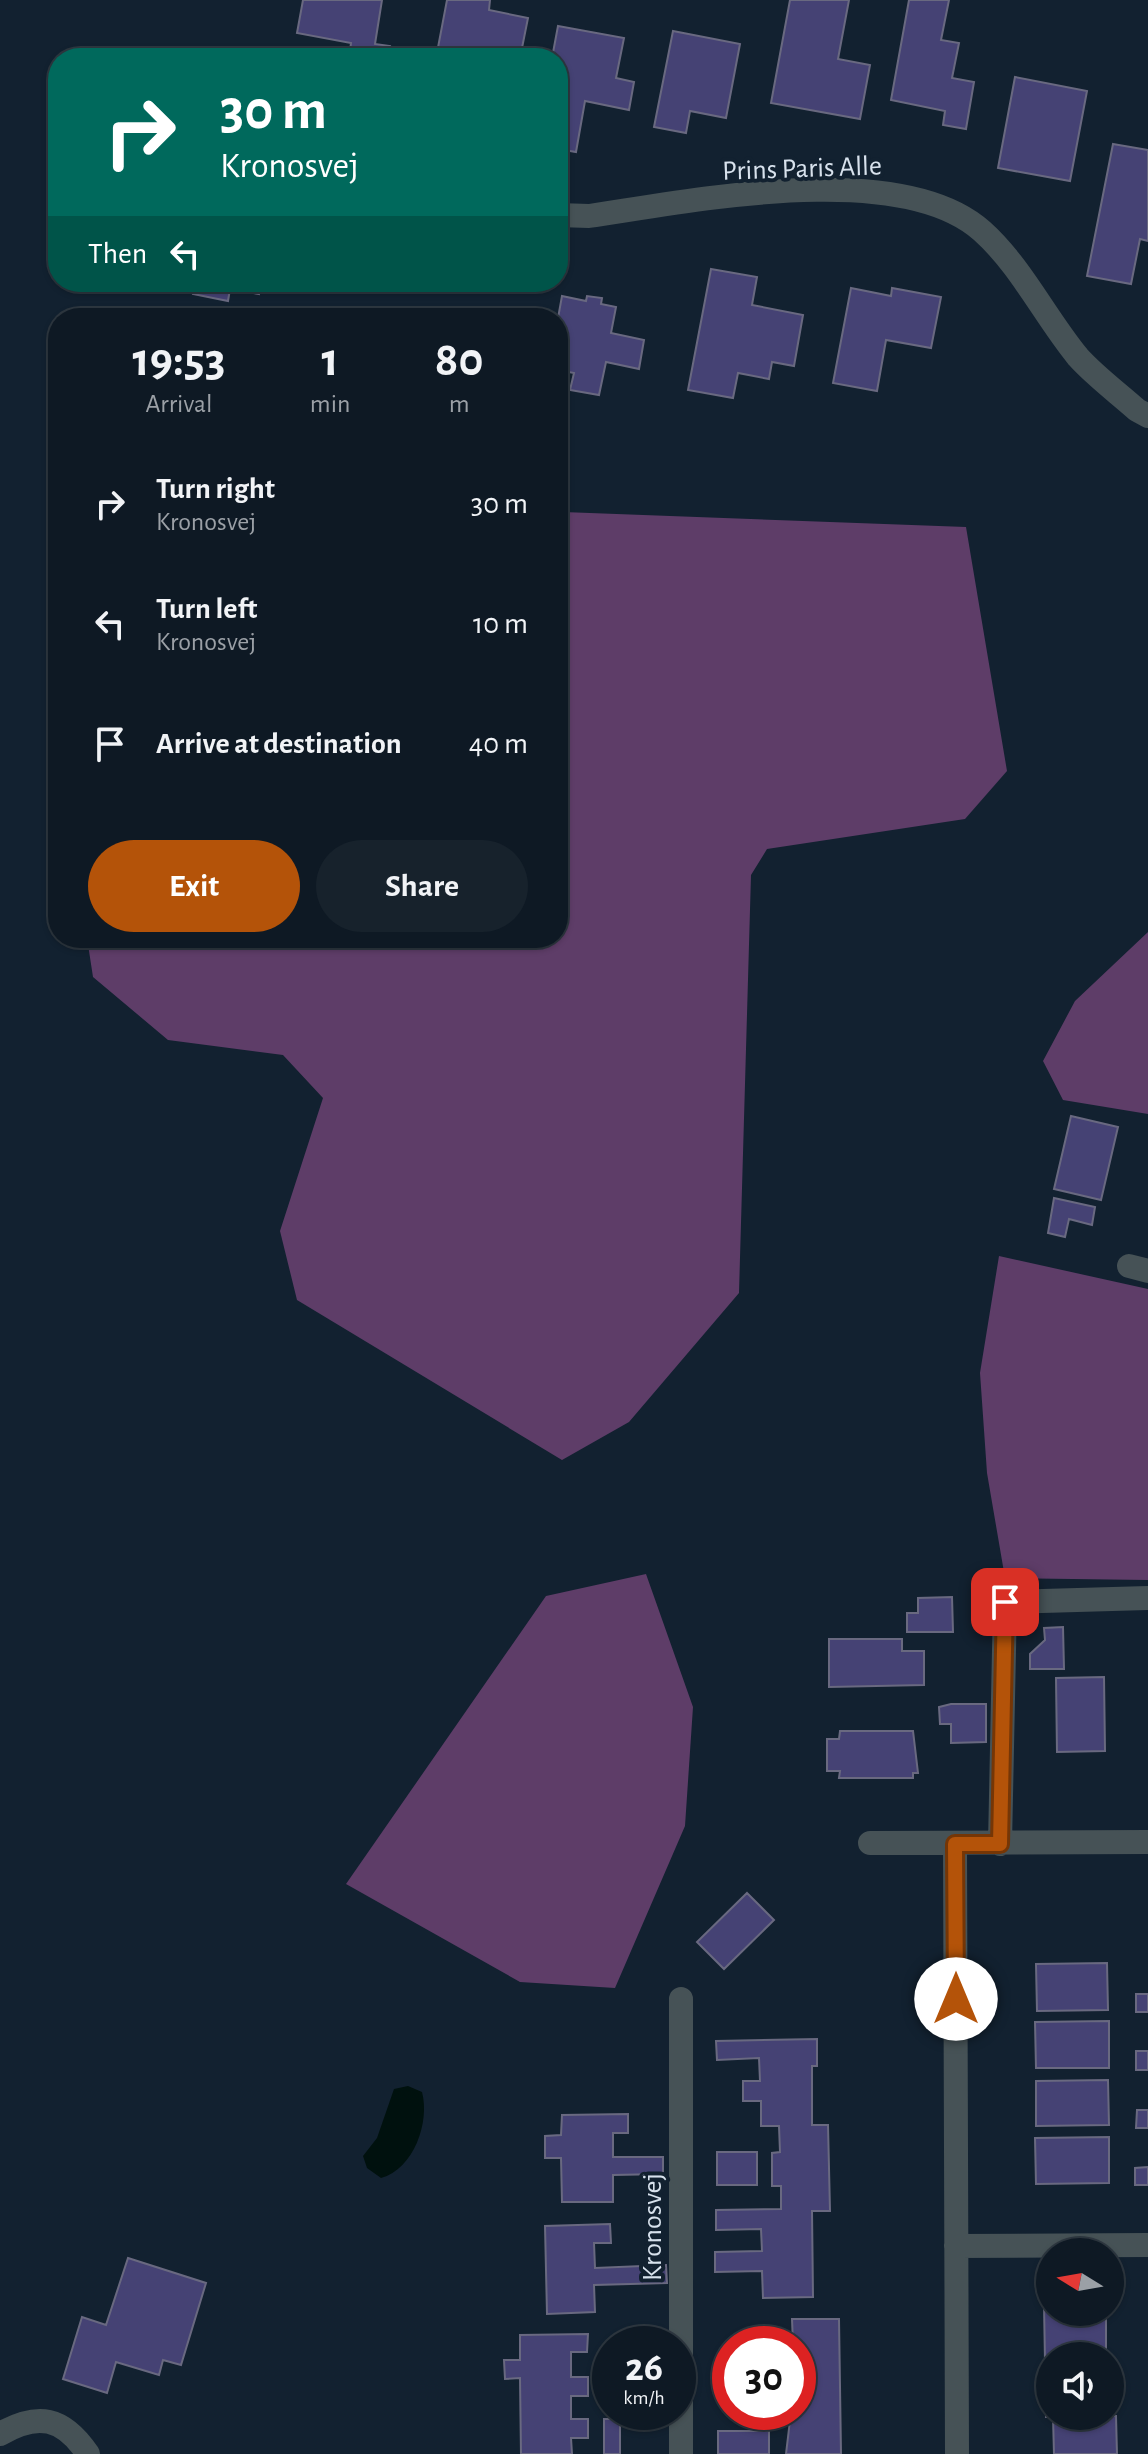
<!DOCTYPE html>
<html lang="en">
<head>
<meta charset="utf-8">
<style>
  body { margin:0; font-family:"Alegreya Sans",sans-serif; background:#17222c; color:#f1f3f6; height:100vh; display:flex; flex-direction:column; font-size:30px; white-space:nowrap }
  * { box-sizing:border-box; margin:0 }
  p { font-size:26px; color:#9ba0a6 }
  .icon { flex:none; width:44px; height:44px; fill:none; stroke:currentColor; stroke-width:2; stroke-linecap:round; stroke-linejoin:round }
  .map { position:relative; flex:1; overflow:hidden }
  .sheet { position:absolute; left:48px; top:308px; width:520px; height:640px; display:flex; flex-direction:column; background:#0e1924; border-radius:32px; box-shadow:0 2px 6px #0004,0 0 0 2px #2e3841 }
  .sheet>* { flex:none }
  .guide { position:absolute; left:48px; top:48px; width:520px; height:244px; border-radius:32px; box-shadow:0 2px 6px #0004,0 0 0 2px #2e3841; background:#00695c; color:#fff; overflow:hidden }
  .needle { width:52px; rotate:281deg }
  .fabs { position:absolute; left:1036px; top:2238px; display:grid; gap:16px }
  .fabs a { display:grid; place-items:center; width:88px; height:88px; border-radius:50%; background:#0e1924; box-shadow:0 2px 6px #0004,0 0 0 2px #2e3841; font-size:40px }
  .speed { position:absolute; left:592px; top:2326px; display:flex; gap:16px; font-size:40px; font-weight:700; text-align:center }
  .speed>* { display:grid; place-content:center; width:104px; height:104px; border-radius:50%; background:#0e1924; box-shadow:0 2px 6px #0004,0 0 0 2px #2e3841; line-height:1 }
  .speed small { font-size:20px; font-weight:400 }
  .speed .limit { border:12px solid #d22; background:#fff; color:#111 }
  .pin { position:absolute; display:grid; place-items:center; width:68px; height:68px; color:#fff; margin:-34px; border-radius:16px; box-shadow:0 4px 12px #0006 }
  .me { position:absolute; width:88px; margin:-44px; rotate:0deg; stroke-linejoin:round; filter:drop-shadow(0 0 6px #0008) }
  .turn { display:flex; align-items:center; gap:28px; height:168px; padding:0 40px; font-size:36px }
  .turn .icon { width:104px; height:104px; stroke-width:2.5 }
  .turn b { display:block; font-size:56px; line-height:68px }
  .then { display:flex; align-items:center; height:76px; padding:0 40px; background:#0003; gap:16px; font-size:30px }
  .eta { display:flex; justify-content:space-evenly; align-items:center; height:136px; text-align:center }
  .eta b { font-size:48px; font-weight:700; line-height:56px }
  .cta { display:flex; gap:16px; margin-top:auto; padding:16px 40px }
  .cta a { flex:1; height:92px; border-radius:48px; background:#b45309; color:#fff; font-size:32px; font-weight:700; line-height:92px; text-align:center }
  .cta a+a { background:#17222c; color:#f1f3f6 }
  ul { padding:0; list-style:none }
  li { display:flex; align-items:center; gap:24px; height:120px; padding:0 40px }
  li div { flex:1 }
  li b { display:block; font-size:30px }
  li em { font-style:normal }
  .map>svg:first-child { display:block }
  .forest { fill:#5e3d68 }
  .water { fill:#00110e }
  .building { fill:#454274; stroke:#696980; stroke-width:2 }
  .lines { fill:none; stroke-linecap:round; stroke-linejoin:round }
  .street { stroke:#465256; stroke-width:24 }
  .route-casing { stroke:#753606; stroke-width:20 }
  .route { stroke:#b45309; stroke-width:14 }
  .labels { text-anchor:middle; stroke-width:8; stroke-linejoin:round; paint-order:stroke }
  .street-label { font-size:28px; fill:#d8e2ed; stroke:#122130 }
</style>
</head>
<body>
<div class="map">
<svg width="1148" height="2454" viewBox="0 0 1148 2454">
  <rect width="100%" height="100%" fill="#122130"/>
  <path class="forest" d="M563,512L966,527L1007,771L965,819L767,849L751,875L739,1293L629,1422L562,1460L297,1300L280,1231L323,1098L283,1055L168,1040L93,977L87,938H558V513Z
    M1148,932V1114L1063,1100L1043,1061L1075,1001Z
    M999,1256L1148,1289V1580L1005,1578L987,1473L980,1373Z
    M646,1574L693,1707L685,1826L615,1988L520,1982L346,1884L546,1596Z"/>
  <path class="water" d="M408,2086L422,2092C430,2122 414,2169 381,2178L367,2168L363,2156L377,2138L394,2089Z"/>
  <path class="building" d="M303,0H382L375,44L390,46L388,58H349L351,43L297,33Z
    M447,0H490L489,10L528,18L520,58H436Z
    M790,0H849L838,59L870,65L860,119L771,103Z
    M909,0H949L941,40L959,43L952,78L974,82L966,129L943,125L945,111L891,100Z
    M558,26L624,38L616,78L634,82L629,110L585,101L576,152L558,149V58H552Z
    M673,31L740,44L726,118L690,111L686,133L654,127Z
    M1015,77L1087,91L1070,181L998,168Z
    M1113,144L1148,150V241L1140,239L1131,284L1087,276Z
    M711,269L757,277L752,305L803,315L794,366L772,362L769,379L738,373L733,398L688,390Z
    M195,282H261L259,294L230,289L228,301L193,294Z
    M851,288L891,296L892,288L941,297L931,348L886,340L877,391L833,383Z
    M562,296L586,301L587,296L602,298L601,304L616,307L611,333L644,340L639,369L606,362L599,395L570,390L574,373L558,370V318Z
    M1071,1116L1118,1127L1101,1200L1054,1189Z
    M1054,1198L1095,1207L1092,1225L1069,1219L1065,1237L1048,1233Z
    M952,1597L953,1632H907V1613H918V1598Z
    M1063,1627L1064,1669H1030V1654L1045,1640L1044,1628Z
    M829,1639H902V1651H924V1685L829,1687Z
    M1104,1677L1105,1751L1057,1752L1056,1678Z
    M951,1704H986V1742L951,1743V1724H940L939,1707Z
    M840,1731H913L918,1773H913V1778H839L840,1771H827V1739H839Z
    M747,1893L774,1920L724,1969L697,1942Z
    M1107,1963L1108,2010L1037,2011L1036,1964Z
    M1136,1994H1148V2012H1136Z
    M1109,2021V2068H1036L1035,2022Z
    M817,2039V2066H812V2125H828L830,2211H812L813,2297L763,2298L762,2271L715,2272V2252L762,2251L761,2229L716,2230V2210L781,2209V2186H772V2153L780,2152L779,2126H761V2101H743V2081H760L759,2058L717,2060L716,2041Z
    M1136,2051H1148V2070H1136Z
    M1108,2080L1109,2125L1036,2126V2081Z
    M1137,2110H1148V2128H1136Z
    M628,2114V2133H613V2157H663V2174L613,2175V2202H562L561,2158H545V2136L561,2135L562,2115Z
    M1109,2137V2183L1036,2184L1035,2138Z
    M717,2152H757V2185H717Z
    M1148,2167V2185H1135V2168Z
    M610,2224L611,2243H594L595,2268L666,2265L667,2283L594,2285L595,2312L547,2314L545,2226Z
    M128,2258L206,2283L181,2365L163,2360L159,2375L116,2362L107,2393L63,2379L82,2317L106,2325Z
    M1044,2305H1050V2312H1106V2350H1075V2356H1050V2416H1116L1117,2454H1054L1053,2417H1046Z
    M792,2319H839L841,2454H786L791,2412H798V2344H793Z
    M588,2334L587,2352H571V2377H588V2396H571V2419H588V2438H571L572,2454H521L520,2378L505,2379L504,2360H520V2335Z
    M604,2419H620V2454H604Z
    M718,2431H769V2454H718Z"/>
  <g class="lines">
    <path class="street" d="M558,215L589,216C691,201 900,158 982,231C1021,266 1045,317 1078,357C1095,376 1118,393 1137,410L1148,416
      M1129,1266L1148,1271
      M870,1843L1148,1842
      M955,1844L957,2454
      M1000,1844L1005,1602L1148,1598
      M681,1999V2454
      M956,2246L1148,2245
      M0,2434C38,2412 63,2417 88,2454"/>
  </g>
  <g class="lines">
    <g class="route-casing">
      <path id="route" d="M956,1999L955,1844H1000L1005,1602"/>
    </g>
    <use href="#route" class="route"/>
  </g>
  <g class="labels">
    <g class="street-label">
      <text transform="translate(802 167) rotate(-2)" y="10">Prins Paris Alle</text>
      <text transform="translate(651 2227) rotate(-90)" y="10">Kronosvej</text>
    </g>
  </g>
</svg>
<div class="fabs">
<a><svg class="needle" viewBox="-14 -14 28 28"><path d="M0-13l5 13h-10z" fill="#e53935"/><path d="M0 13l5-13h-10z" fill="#9ba0a6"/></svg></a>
<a><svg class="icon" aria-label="sound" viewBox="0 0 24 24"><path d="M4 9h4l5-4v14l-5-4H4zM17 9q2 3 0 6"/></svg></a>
</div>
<div class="speed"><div>26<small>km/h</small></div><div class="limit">30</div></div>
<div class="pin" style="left:1005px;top:1602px;background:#d93025"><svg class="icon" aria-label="arrive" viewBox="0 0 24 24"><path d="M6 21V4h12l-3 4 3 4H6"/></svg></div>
<svg class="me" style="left:956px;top:1999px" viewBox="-20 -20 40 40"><circle r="19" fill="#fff"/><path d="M0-13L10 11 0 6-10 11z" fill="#b45309"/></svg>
<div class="guide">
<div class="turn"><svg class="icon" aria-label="right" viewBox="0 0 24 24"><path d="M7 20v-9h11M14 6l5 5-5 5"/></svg><div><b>30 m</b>Kronosvej</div></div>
<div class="then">Then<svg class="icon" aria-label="left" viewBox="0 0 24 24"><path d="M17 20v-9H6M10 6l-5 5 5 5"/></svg></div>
</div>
<section class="sheet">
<div class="eta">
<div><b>19:53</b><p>Arrival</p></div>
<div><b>1</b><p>min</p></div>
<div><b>80</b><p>m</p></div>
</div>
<ul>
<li><svg class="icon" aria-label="right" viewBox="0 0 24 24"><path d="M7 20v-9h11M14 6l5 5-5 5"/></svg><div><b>Turn right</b><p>Kronosvej</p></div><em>30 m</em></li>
<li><svg class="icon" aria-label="left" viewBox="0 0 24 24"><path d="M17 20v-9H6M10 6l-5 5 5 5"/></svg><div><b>Turn left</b><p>Kronosvej</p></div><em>10 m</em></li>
<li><svg class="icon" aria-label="arrive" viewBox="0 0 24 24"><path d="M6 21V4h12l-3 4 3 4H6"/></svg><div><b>Arrive at destination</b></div><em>40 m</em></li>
</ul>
<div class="cta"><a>Exit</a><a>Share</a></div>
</section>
</div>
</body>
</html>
